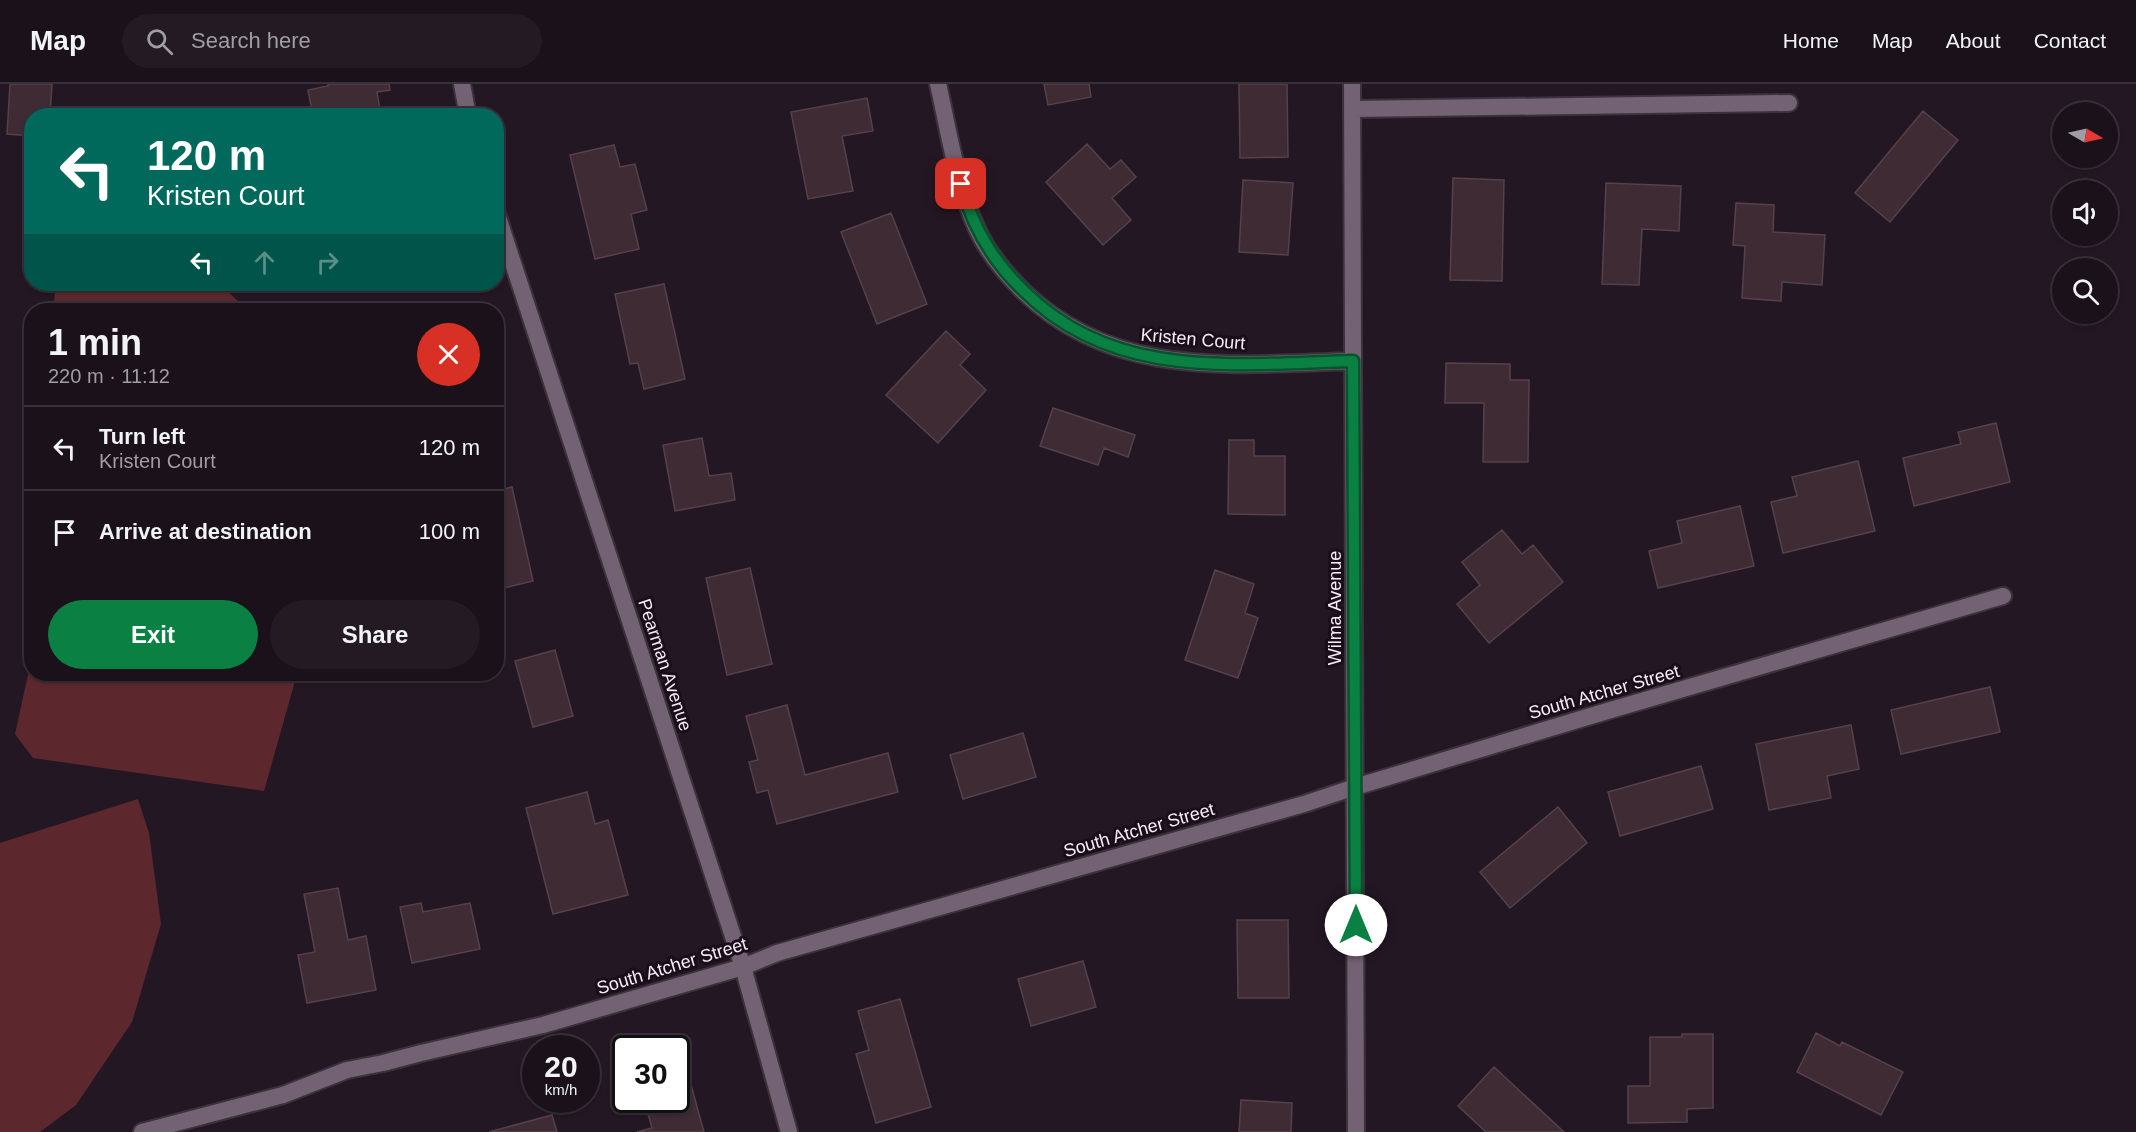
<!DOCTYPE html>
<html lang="en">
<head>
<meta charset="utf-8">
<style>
  body { margin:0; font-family:Helvetica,sans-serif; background:#241a24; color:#f1f3f6; height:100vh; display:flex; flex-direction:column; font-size:22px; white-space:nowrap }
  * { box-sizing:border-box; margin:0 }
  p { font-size:20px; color:#a09da3 }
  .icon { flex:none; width:33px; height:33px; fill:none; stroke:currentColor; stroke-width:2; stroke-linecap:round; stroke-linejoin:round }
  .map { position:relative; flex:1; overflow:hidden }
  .sheet { position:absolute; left:24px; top:219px; width:480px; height:378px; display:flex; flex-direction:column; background:#1b111b; border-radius:24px; box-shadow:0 2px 4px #0004,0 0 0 2px #39313a }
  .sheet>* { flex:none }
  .top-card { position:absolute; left:24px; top:24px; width:480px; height:183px; border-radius:24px; box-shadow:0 2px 4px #0004,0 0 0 2px #39313a; background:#00695c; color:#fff; overflow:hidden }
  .needle { width:39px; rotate:99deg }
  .buttons { position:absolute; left:2052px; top:18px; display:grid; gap:12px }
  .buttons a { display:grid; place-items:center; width:66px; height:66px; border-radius:50%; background:#1b111b; box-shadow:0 2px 4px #0004,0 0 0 2px #39313a; font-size:30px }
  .speed { position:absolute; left:522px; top:951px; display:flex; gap:12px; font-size:30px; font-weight:700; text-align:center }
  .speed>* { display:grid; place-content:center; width:78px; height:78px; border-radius:50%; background:#1b111b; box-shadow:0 2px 4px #0004,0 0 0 2px #39313a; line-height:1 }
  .speed small { font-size:15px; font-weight:400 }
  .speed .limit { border:3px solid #111; border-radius:9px; background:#fff; color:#111 }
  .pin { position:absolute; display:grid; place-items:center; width:51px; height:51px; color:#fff; margin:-26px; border-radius:12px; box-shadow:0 3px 9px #0006 }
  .me { position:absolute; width:66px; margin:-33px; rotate:0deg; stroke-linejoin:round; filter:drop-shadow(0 0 4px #0008) }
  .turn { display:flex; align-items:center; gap:21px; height:126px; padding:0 24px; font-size:27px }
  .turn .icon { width:78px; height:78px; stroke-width:2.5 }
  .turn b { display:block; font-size:42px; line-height:51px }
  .lanes { display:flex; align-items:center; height:57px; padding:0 24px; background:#0003; justify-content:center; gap:30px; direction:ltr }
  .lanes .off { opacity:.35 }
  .round { display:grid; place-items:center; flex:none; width:63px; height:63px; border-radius:32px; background:#241a24 }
  .headline { display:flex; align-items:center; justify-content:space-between; height:102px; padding:0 24px }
  h1 { font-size:36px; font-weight:700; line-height:45px }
  .button { display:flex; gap:12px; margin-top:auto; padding:12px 24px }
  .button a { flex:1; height:69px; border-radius:36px; background:#0b8043; color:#fff; font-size:24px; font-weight:700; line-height:69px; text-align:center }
  .button a+a { background:#241a24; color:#f1f3f6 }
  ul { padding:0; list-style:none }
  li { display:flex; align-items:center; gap:18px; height:84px; padding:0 24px; border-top:2px solid #39313a }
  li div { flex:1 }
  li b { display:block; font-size:22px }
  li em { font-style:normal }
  header { display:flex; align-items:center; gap:36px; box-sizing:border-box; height:84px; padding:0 30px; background:#1b111b; border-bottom:2px solid #39313a }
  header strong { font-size:28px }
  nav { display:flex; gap:33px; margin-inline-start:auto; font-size:21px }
  .search { width:420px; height:54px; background:#241a24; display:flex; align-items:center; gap:15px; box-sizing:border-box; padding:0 21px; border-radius:33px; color:#a09da3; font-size:22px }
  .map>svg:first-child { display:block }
  .green { fill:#5d282d }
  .building { fill:#3f2b34; stroke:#55414a; stroke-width:1.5 }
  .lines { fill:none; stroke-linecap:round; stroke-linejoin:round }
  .service-casing { stroke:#3b323c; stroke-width:20 }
  .minor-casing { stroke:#3b323c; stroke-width:20 }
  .service { stroke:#726273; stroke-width:16 }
  .minor { stroke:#726273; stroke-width:16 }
  .route-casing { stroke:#07532c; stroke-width:15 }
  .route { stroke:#0b8043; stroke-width:10 }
  .labels { text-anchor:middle; stroke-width:6; stroke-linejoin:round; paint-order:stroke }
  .street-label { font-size:18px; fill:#f6edf6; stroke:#1a0e1b }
</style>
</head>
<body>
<header>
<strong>Map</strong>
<div class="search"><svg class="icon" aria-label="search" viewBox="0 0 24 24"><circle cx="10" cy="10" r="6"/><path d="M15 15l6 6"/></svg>Search here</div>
<nav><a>Home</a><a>Map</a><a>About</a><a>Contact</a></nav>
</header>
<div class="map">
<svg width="2136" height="1048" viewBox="0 0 2136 1048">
  <rect width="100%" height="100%" fill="#241724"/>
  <path class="green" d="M55,200H220L247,226H54Z
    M31,577L32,590H297L264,707L33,674L15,650Z
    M138,715L149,749L161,840L132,938L76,1021L40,1048H0V759Z"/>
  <path class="building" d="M10,0H52L50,32H32V52L7,50Z
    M328,0H389L390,6L377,8L381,32H313L308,6L328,2Z
    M1044,0H1089L1091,13L1048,21Z
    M1239,0H1287L1288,73L1240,74Z
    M867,14L873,47L842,52L853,107L808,115L791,28Z
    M1923,27L1958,56L1890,138L1855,109Z
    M1087,60L1110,85L1121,76L1136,93L1112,114L1131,136L1103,161L1046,98Z
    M614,61L620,83L635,80L647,126L631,130L639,165L595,175L570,71Z
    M1453,94L1504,96L1502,197L1450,196Z
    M1243,96L1293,99L1288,171L1239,168Z
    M1606,99L1681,102L1679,147L1642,145L1639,201L1602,200Z
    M1736,119L1774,121L1773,148L1825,151L1822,201L1782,198L1781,217L1742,214L1745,162L1733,161Z
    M891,129L927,220L877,240L841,148Z
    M664,200L685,295L644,305L638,279L630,280L615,210Z
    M946,247L970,270L960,281L986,306L938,359L886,311Z
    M1446,279L1510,280V296H1529L1528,378H1483L1484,319H1445Z
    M1053,324L1135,351L1128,373L1104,364L1098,381L1040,362Z
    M1996,339L2010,398L1914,422L1903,374L1961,360L1958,348Z
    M702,354L709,392L731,389L735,416L675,427L663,361Z
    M1229,356H1254V372H1285V431L1228,430Z
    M1858,377L1875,447L1783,469L1771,418L1797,412L1792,393Z
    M512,403L533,497L496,506V407Z
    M1740,422L1754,482L1658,504L1649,467L1682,459L1677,437Z
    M1502,446L1522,470L1533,461L1563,498L1489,559L1457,520L1480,501L1462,478Z
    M750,484L772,580L727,591L706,494Z
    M1215,486L1254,500L1245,529L1258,534L1238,594L1185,576Z
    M555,566L573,632L533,643L515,577Z
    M1990,603L2000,648L1901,670L1891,626Z
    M787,621L805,691L888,669L898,708L777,740L768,706L757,709L749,678L758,676L746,632Z
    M1851,641L1859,685L1827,692L1831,714L1769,726L1756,660Z
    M1023,649L1036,693L963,715L950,671Z
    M1701,682L1713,725L1620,752L1608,708Z
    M587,708L595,740L608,736L628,811L553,830L526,724Z
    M1558,723L1587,759L1510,824L1480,788Z
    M338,804L348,856L366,852L376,906L307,919L298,871L315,868L304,810Z
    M421,819L423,828L470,819L480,865L412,879L400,823Z
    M1237,836H1288L1289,914H1238Z
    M1083,877L1096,923L1031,942L1018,895Z
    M900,915L931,1023L876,1039L856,970L869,966L858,927Z
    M1816,949L1840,962L1842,958L1903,988L1881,1031L1797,988Z
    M1682,950H1713V1024L1687,1025V1038L1628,1039V1002H1650V953H1682Z
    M1494,983L1564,1048H1486L1458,1022Z
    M688,990L704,1048H637L652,1044L644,1016H676V993Z
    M1241,1016L1292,1019L1291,1048H1239Z
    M552,1031L557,1048H489Z"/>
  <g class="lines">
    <g class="service-casing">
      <path id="service" d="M142,1048L283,1011"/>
    </g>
    <g class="minor-casing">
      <path id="minor" d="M462,0L468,32
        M938,0C949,48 956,99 977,145C987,167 1005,189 1022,206C1115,297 1234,280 1353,277
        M1352,0L1356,1048
        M1352,25L1789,19
        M496,127L743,883L789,1048
        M283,1011L347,986L383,979L421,969L543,941L743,883L777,869L1304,720L1355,703L1614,625L2003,512"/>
    </g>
    <use href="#service" class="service"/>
    <use href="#minor" class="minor"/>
  </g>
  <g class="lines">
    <g class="route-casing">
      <path id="route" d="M961,100C972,142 993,178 1025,208C1115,297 1236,280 1353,277L1356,841"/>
    </g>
    <use href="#route" class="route"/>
  </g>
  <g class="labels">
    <g class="street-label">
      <text transform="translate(1193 255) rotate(5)" y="6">Kristen Court</text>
      <text transform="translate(1335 524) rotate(-90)" y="6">Wilma Avenue</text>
      <text transform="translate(665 581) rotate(72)" y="6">Pearman Avenue</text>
      <text transform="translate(1604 608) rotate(-16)" y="6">South Atcher Street</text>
      <text transform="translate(1139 746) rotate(-16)" y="6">South Atcher Street</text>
      <text transform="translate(672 882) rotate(-17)" y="6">South Atcher Street</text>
    </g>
  </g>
</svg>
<div class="buttons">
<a><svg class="needle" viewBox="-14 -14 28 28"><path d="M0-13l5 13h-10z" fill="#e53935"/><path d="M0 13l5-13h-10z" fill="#a09da3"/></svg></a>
<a><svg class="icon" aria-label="sound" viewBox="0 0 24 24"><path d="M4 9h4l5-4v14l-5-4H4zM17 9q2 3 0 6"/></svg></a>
<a><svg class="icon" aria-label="search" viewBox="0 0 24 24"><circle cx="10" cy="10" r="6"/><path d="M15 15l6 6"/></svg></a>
</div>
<div class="speed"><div>20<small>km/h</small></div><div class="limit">30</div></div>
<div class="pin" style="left:961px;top:100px;background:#d93025"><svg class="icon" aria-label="arrive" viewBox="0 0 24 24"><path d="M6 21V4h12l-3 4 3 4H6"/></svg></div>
<svg class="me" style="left:1356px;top:841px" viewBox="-20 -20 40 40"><circle r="19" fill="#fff"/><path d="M0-13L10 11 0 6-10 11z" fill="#0b8043"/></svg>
<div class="top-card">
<div class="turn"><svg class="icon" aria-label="left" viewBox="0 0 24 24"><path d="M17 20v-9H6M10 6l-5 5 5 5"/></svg><div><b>120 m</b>Kristen Court</div></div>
<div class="lanes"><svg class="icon" aria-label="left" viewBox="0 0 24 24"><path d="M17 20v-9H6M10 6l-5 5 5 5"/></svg><svg class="icon off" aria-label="ahead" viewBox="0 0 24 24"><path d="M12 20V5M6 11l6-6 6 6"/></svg><svg class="icon off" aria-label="right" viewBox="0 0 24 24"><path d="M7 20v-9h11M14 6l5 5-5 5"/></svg></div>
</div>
<section class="sheet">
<div class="headline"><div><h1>1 min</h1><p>220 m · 11:12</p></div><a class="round" style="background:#d93025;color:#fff"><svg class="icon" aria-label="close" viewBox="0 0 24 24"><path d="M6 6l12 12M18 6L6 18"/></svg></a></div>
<ul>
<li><svg class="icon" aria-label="left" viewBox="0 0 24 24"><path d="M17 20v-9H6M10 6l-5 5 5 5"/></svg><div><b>Turn left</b><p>Kristen Court</p></div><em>120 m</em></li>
<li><svg class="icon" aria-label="arrive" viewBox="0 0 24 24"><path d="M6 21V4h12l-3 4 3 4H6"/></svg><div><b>Arrive at destination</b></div><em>100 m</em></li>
</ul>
<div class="button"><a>Exit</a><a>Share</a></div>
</section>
</div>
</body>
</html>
